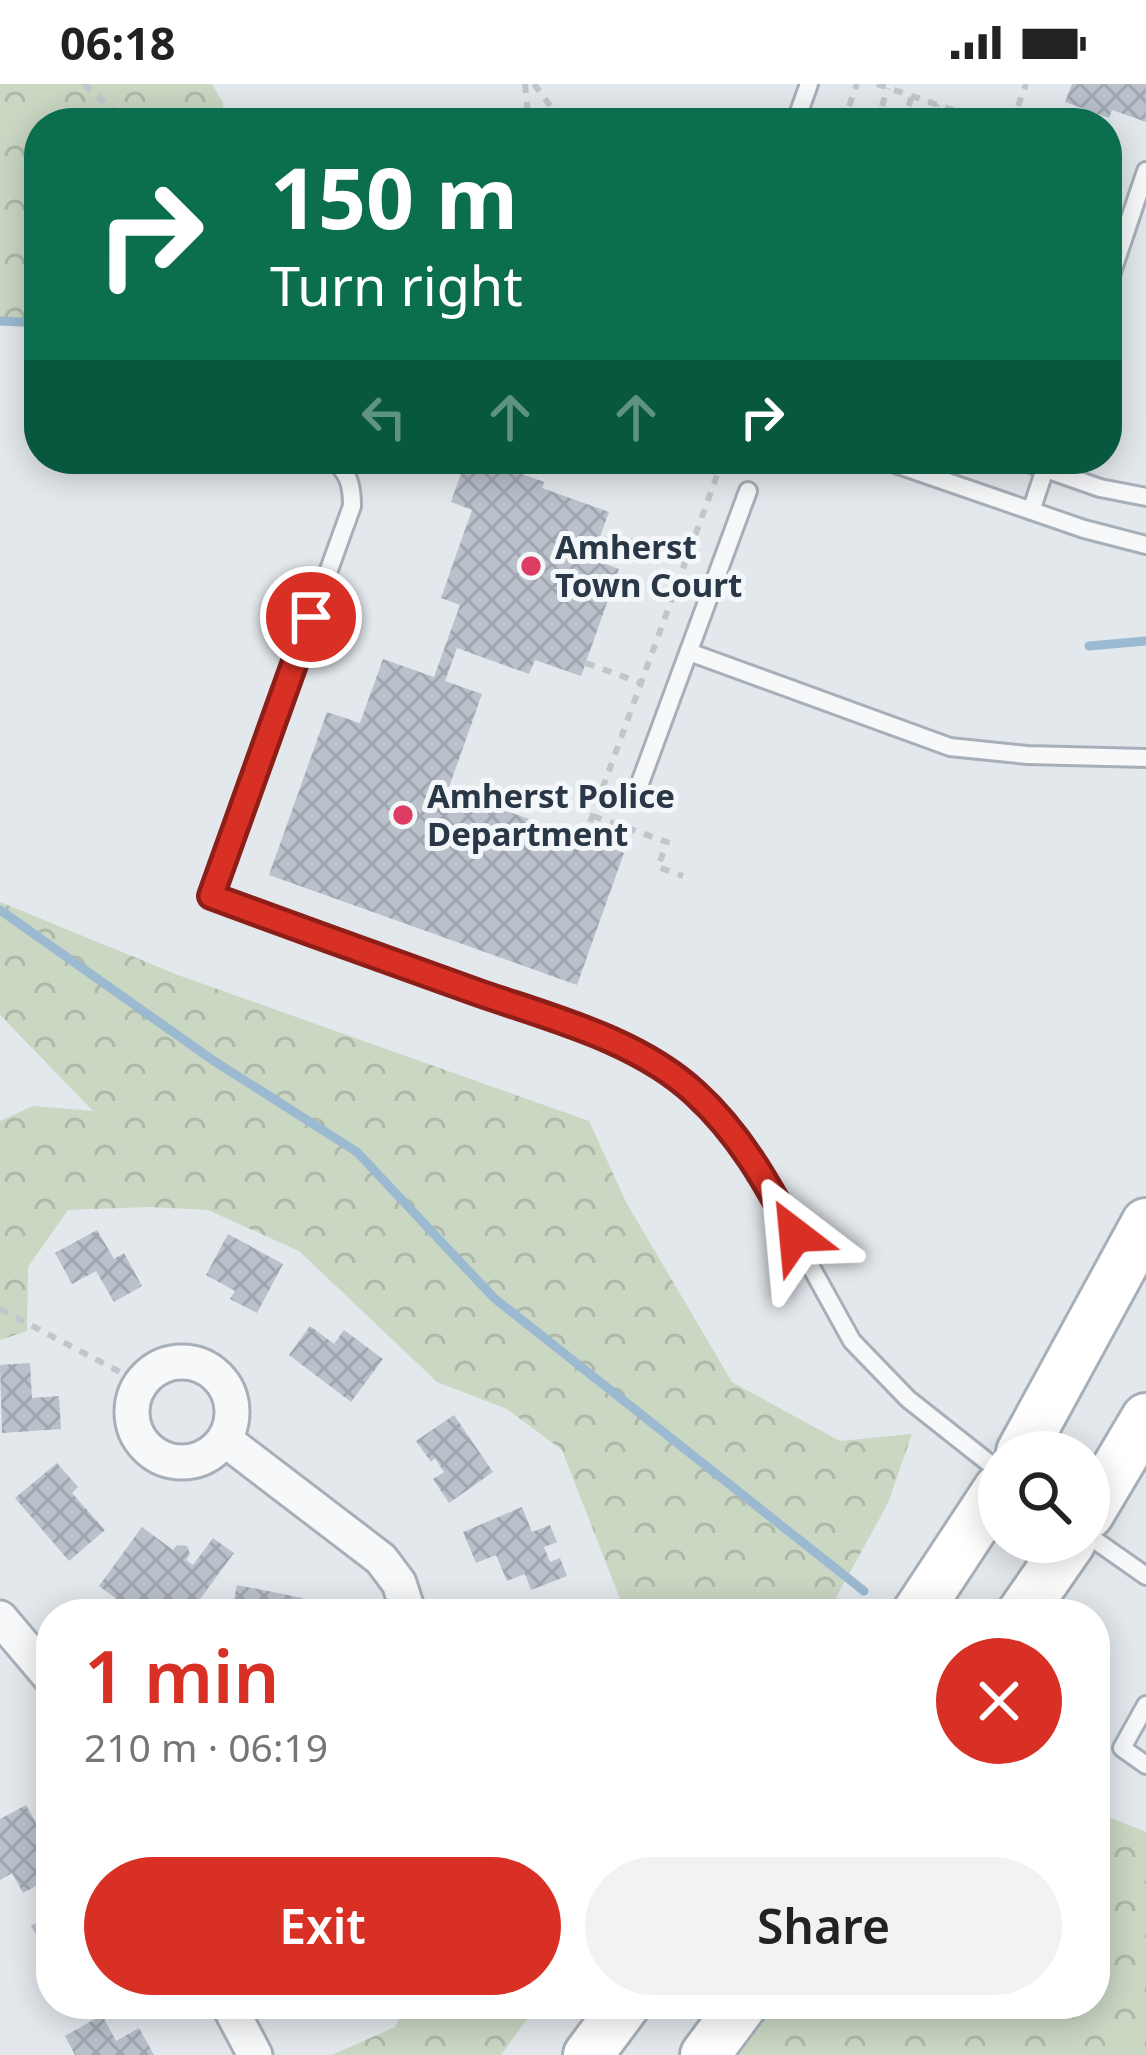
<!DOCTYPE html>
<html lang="en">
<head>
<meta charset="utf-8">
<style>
  body { margin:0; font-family:"Noto Sans",sans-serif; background:#f2f2f2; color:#222; height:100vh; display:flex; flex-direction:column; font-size:45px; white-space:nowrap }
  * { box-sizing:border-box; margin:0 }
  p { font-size:39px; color:#767676 }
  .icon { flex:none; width:66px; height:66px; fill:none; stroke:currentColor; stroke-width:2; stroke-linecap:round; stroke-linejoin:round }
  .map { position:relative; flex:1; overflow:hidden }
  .details { position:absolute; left:36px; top:1515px; width:1074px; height:420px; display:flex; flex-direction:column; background:#fff; border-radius:48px; box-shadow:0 6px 30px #0003 }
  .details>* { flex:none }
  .guide { position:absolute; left:24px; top:24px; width:1098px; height:366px; border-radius:48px; box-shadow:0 6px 30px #0003; background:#0b6e4f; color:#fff; overflow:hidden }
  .tools { position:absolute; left:978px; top:1347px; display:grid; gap:24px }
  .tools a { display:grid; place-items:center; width:132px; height:132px; border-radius:50%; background:#fff; box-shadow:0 6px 30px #0003; font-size:60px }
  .pin { position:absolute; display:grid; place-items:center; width:102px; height:102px; color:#fff; margin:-51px; border:6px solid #fff; border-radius:50%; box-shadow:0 3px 12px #0007 }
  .me { position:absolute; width:132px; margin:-66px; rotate:331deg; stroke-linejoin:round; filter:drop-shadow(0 0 9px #0008) }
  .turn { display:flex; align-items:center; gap:42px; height:252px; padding:0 48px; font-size:54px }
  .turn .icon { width:156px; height:156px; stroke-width:2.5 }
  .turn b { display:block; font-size:84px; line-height:102px }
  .lanes { display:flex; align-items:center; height:114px; padding:0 48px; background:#0003; justify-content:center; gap:60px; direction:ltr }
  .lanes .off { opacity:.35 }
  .round { display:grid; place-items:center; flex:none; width:126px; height:126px; border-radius:63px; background:#f2f2f2 }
  .summary { display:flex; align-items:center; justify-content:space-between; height:204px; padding:0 48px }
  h1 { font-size:72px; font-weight:600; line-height:90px; color:#d93025 }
  .action { display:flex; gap:24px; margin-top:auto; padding:24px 48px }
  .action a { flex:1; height:138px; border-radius:72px; background:#d93025; color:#fff; font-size:48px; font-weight:600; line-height:138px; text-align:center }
  .action a+a { background:#f2f2f2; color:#222 }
  .status { display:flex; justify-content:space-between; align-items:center; height:84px; padding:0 60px; background:#fff; direction:ltr }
  .status svg { height:33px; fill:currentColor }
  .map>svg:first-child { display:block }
  .forest { fill:url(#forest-crowns) }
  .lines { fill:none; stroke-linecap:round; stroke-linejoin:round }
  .stream { stroke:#9bb9d0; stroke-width:9 }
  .building { fill:url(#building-cross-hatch) }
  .service-casing { stroke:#a7afb8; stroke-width:22 }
  .minor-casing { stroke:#a7afb8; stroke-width:39 }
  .secondary-casing { stroke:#a7afb8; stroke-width:54 }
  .path { stroke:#c1c6cb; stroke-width:6; stroke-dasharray:9 9; stroke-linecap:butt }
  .service { stroke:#f7f8fa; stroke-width:16 }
  .minor { stroke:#f7f8fa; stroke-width:33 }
  .secondary { stroke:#fff; stroke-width:48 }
  .route-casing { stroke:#8d1f18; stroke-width:30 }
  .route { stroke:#d93025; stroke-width:21 }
  .poi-dot { fill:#dd3d63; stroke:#f4f7f9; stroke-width:4.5 }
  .labels { text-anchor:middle; stroke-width:10; stroke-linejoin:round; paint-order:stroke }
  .poi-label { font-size:33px; font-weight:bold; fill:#293747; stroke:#f4f7f9; text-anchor:start }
</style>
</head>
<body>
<div class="status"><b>06:18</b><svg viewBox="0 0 49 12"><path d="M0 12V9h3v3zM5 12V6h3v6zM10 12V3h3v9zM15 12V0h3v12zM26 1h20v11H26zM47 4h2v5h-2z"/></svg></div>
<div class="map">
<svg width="1146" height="1971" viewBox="0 0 1146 1971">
  <defs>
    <pattern id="forest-crowns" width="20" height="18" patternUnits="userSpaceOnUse" patternTransform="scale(3)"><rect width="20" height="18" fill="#cad7c3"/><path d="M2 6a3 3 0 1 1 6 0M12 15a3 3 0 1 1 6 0" fill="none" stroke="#aeb9a9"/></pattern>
    <pattern id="building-cross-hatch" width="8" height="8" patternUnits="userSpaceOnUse" patternTransform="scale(3)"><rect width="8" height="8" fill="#bac1cb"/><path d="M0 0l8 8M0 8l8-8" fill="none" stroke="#a0a6b0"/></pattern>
  </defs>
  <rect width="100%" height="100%" fill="#e3e8ed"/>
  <path class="forest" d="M0,0H212L223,19L224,39H39V239L0,237Z
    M0,818L178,891L589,1037L626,1118L732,1298L840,1357L912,1350L888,1419L827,1530H618L620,1515L562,1366L507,1325L437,1298L299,1167L208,1126L150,1123L68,1126L28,1183L27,1247L0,1256V1037L33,1022L93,1027L0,931Z
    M1095,1723L1107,1732L1146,1748V1971H739L777,1920H1095Z
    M407,1920H538L501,1971H332L395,1943Z"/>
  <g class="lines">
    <path class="stream" d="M0,237L39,239
      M1089,562L1146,557
      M0,826L214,977L357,1068L494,1214L864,1507"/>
  </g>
  <path class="building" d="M1072,0H1146V38L1112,26L1109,34L1065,18Z
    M466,375H480L544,398L542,404L609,428L592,475L619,485L581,592L535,576L529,590L457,564L445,597L482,610L448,706L624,769L577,901L269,791L327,628L360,639L383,575L434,593L460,521L441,514L472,426L451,418Z
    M97,1146L114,1175L124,1169L142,1202L114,1218L96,1187L72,1200L55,1169Z
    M228,1150L283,1180L257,1229L230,1215L235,1207L206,1191Z
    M310,1242L334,1260L344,1246L383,1275L351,1318L289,1271Z
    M30,1279L32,1314L59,1312L61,1345L2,1349L0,1281Z
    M454,1331L493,1388L449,1419L433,1395L444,1388L435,1374L431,1378L416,1357Z
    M57,1379L78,1403L72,1409L105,1446L69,1477L15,1414Z
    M522,1423L532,1448L550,1441L557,1458L544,1463L550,1478L560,1474L567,1492L531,1506L525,1490L507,1497L496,1471L476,1479L463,1448Z
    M142,1443L173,1466L177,1461L187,1462L190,1470L186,1476L193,1481L213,1454L234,1469L189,1530H160L139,1515L131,1526L99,1502Z
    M237,1501L303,1514L299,1530H231Z
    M26,1721L51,1765V1794L23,1809L12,1789L0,1796V1735Z
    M51,1831V1877L31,1842Z
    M102,1931L116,1957L139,1944L154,1971H75L65,1952Z"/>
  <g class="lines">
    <g class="service-casing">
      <path id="service" d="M795,39L809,0
        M1107,203L1146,87
        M332,375C349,389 352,401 352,422L211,812L570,941L646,974L692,1005L744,1062L852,1257L908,1315L999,1387
        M881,375L1084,445L1146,461
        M1017,375L1100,404L1146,413
        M1031,427L1048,376
        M689,568L950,663L1027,671L1146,674
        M633,718L748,407
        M1089,1452L1146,1492
        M1146,1621L1122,1664L1146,1681"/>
    </g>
    <g class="minor-casing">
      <path id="minor" d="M132 1328a50 50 0 1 1 100 0a50 50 0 1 1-100 0Z
        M224,1355L381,1475L399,1499L409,1530
        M0,1534L51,1594
        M228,1920L255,1971"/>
    </g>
    <g class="secondary-casing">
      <path id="secondary" d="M1021,1368L1146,1139
        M1089,1430L1146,1334
        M916,1530L999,1404
        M1021,1530L1071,1458
        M588,1971L626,1920
        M705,1971L743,1920"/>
    </g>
    <path class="path" d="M84,0L127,39
      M525,0L529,39
      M534,0L563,39
      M877,0L990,39
      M843,39L857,0
      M876,39L888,4
      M903,39L912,12
      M930,39L937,20
      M1012,39L1026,0
      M1107,80L1109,81
      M694,375L718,388
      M598,478L608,449L686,476
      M586,579L641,599
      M593,732L667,758L658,783L683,792
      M584,755L723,375
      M0,1225L141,1299"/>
    <use href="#service" class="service"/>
    <use href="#minor" class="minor"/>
    <use href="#secondary" class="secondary"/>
  </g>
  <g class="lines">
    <g class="route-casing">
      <path id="route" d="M311,533L211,812C300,845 390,877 479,909C551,934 638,956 695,1009C739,1049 767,1099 795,1151"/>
    </g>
    <use href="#route" class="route"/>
  </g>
  <g class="poi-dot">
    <circle cx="531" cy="482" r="12"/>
    <circle cx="403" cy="731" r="12"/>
  </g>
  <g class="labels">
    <g class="poi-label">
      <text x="555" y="475">Amherst<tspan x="555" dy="38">Town Court</tspan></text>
      <text x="427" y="724">Amherst Police<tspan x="427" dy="38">Department</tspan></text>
    </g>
  </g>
</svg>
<div class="tools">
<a><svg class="icon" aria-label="search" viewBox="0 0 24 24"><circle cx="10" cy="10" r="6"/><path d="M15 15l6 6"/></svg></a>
</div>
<div class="pin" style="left:311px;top:533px;background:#d93025"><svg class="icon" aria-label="arrive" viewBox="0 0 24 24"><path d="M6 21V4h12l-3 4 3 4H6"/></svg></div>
<svg class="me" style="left:795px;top:1151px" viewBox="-20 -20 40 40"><path d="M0-17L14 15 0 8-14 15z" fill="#d93025" stroke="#fff" stroke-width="4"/></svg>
<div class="guide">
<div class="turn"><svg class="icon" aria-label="right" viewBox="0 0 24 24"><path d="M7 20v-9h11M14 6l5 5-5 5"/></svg><div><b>150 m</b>Turn right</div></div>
<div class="lanes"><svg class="icon off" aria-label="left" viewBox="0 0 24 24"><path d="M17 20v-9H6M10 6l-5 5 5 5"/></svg><svg class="icon off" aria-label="ahead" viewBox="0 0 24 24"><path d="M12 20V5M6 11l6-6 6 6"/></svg><svg class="icon off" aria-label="ahead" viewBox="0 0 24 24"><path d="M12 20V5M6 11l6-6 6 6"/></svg><svg class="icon" aria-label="right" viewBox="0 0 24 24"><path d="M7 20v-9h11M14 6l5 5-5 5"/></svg></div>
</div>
<section class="details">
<div class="summary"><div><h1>1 min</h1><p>210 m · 06:19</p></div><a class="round" style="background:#d93025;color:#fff"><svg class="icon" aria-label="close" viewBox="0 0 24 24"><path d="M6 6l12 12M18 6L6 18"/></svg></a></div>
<div class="action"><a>Exit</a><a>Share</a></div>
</section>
</div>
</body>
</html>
